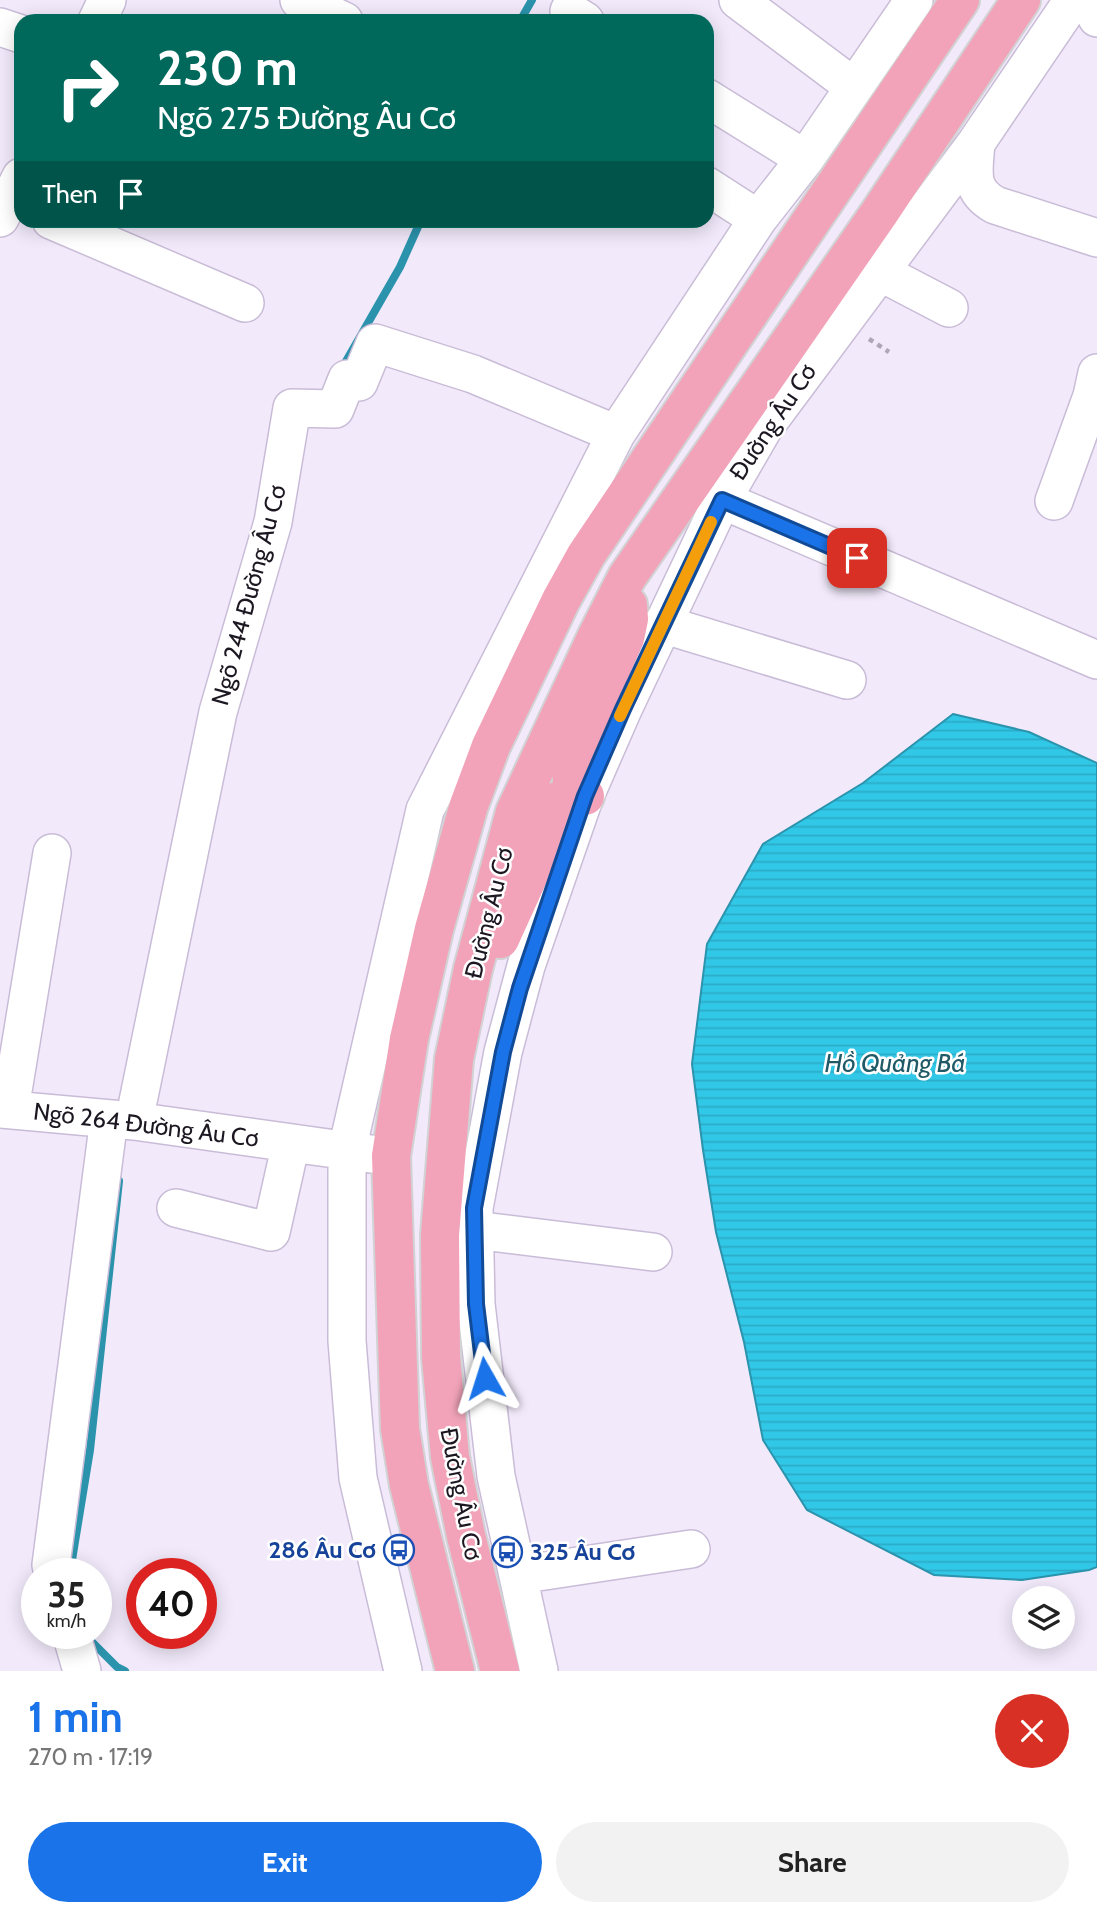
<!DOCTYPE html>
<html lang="en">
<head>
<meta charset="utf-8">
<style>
  body { margin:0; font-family:Cabin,sans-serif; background:#f2f2f2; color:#222; height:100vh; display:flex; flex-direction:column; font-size:26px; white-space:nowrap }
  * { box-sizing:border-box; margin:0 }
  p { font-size:23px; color:#767676 }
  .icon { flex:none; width:38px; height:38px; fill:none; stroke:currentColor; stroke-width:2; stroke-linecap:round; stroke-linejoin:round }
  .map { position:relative; height:1671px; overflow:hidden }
  .panel { display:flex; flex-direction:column; background:#fff; flex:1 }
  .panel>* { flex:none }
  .banner { position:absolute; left:14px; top:14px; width:700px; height:214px; border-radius:21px; box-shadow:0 4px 18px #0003; background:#00695c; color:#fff; overflow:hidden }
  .buttons { position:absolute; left:1012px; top:1586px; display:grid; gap:14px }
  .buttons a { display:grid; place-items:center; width:63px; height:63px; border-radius:50%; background:#fff; box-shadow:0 4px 18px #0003; font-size:35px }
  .speed { position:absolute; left:21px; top:1558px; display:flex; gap:14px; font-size:35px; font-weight:700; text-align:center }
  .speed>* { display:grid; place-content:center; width:91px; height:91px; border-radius:50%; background:#fff; box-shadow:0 4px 18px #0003; line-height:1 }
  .speed small { font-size:18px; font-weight:400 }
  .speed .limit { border:10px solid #d22; background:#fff; color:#111 }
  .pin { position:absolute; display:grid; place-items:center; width:60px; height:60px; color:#fff; margin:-30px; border-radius:14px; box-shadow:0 4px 10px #0006 }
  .me { position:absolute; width:77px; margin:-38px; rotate:354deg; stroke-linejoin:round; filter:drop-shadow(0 0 5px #0008) }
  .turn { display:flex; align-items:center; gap:24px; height:147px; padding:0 28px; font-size:32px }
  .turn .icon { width:91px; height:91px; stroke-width:2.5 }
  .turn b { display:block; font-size:49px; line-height:60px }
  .then { display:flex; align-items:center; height:66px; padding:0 28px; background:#0003; gap:14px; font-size:26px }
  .round { display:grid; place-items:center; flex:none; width:74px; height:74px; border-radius:37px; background:#f2f2f2 }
  .overview { display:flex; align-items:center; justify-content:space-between; height:119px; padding:0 28px }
  h1 { font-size:42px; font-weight:700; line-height:52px; color:#1a73e8 }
  .primary-button { display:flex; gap:14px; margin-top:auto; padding:14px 28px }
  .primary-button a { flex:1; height:80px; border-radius:42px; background:#1a73e8; color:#fff; font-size:28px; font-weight:700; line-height:80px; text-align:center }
  .primary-button a+a { background:#f2f2f2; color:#222 }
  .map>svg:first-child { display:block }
  .water { fill:url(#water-rules); stroke:#2b93ac; stroke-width:2 }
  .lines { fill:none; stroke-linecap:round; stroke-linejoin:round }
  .stream { stroke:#2b93ac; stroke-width:8 }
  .minor-casing { stroke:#c9bcd7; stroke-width:40 }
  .major-casing { stroke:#d2d1d3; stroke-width:42 }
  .path { stroke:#aea7b5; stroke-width:4.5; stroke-dasharray:5 5; stroke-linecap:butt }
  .minor { stroke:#fff; stroke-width:37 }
  .major { stroke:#f2a3b9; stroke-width:38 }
  .route-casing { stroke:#114b97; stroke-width:18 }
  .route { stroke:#1a73e8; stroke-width:12 }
  .slow { stroke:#f59e0b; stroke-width:12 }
  .labels { text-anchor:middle; stroke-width:5; stroke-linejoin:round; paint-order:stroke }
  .street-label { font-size:24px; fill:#1c1721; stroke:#fff }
  .transit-label { font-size:24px; font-weight:bold; fill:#164399; stroke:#fff; text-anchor:end }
  .water-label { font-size:26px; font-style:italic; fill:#205a67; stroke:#fff }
</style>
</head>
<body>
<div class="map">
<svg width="1097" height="1671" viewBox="0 0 1097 1671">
  <defs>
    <pattern id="water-rules" width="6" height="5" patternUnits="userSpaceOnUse" patternTransform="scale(1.75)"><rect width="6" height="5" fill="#31c8e8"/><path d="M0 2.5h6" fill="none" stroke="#2babc7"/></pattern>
  </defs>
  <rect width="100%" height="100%" fill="#f2eafb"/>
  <path class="water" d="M953,714L1029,732L1097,763V1567L1089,1570L1022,1580L934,1575L807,1510L763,1440L744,1342L716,1232L703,1150L692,1064L707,944L763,844L863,783Z"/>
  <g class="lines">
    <path class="stream" d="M520,21L532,0
      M341,370L400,267L421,220
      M73,1573L71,1566L90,1450L119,1181
      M89,1639L117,1667L125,1671"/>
    <g class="minor-casing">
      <path id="minor" d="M299,0L344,21
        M738,0L854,87
        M569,11L585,21
        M1097,14V18
        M97,21L107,0
        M0,27L21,34
        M707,98L805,159
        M976,143C974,171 968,190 995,205L1097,238
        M707,186L758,219
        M0,218L21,177
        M51,220L245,303
        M880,272L949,308
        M722,500L1097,660
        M1054,501L1092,396L1097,373
        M662,624L847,680
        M0,1109L134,1121L371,1154
        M10,1109L52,853
        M134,1121L218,712L273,522L292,408L335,409L347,379L359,382L375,343L473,374L616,434
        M176,1208L271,1232L291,1143
        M474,1230L653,1252
        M53,1573L51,1565L109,1119
        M518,1575L691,1549
        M71,1633L82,1671
        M403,1671L358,1478L347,1341V1150L425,810L616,434L758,219L805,159L914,0
        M539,1671L496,1476L476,1304L474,1208L503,1052L526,966L585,796L623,709L722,500L763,429L976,143L1073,0"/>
    </g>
    <g class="major-casing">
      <path id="major" d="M585,796L572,783L571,760L625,638L629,619L628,605
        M500,939L535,862L555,802L567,797L585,796
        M455,1671L409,1485L400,1429L391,1156L409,1039L434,929L469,805L491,746L561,600L586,555L960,0
        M500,1671L466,1536L450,1457L441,1358L440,1235L454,1059L473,969L515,812L597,636L627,577L880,212L1021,0"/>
    </g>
    <path class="path" d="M869,339L889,352"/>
    <use href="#minor" class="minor"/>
    <use href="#major" class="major"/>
  </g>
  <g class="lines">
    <g class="route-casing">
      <path id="route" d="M485,1378L476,1304L474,1208L503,1052L520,988L585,796L623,709L722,500L857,558"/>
    </g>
    <use href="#route" class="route"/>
    <path class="slow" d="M620,716L711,522"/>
  </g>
  <defs>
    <g id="bus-ring" transform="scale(1.575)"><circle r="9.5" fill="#fff" stroke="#1a4fb4" stroke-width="1.5"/><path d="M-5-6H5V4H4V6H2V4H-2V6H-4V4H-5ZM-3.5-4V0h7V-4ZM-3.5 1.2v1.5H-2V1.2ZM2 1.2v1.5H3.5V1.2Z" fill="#1a4fb4"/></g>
  </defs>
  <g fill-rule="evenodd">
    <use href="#bus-ring" x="399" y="1550"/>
    <use href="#bus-ring" x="507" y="1552"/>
  </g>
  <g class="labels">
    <g class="street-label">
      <text transform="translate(773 422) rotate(-56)" y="8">Đường Âu Cơ</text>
      <text transform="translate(249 595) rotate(-75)" y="8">Ngõ 244 Đường Âu Cơ</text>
      <text transform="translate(489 913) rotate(-76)" y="8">Đường Âu Cơ</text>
      <text transform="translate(146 1125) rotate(7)" y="8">Ngõ 264 Đường Âu Cơ</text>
      <text transform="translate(461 1494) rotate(79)" y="8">Đường Âu Cơ</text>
    </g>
    <g class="transit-label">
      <text x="376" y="1558">286 Âu Cơ</text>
      <text x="530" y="1560" text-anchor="start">325 Âu Cơ</text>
    </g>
    <g class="water-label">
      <text x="895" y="1072">Hồ Quảng Bá</text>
    </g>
  </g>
</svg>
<div class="buttons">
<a><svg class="icon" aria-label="layers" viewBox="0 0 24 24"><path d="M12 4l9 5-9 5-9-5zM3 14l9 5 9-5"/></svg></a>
</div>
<div class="speed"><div>35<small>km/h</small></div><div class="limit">40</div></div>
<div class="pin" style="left:857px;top:558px;background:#d93025"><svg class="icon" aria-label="arrive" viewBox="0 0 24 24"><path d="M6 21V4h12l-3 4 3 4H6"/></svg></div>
<svg class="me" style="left:485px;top:1378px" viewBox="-20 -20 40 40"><path d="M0-17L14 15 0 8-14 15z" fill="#1a73e8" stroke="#fff" stroke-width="4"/></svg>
<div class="banner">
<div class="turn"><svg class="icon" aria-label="right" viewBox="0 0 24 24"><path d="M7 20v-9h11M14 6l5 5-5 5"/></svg><div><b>230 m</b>Ngõ 275 Đường Âu Cơ</div></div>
<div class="then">Then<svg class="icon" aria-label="arrive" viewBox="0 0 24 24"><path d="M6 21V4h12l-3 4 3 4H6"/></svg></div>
</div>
</div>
<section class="panel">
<div class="overview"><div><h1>1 min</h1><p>270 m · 17:19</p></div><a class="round" style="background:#d93025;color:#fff"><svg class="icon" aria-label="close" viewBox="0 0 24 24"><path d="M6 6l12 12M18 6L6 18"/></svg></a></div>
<div class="primary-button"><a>Exit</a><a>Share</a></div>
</section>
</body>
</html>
